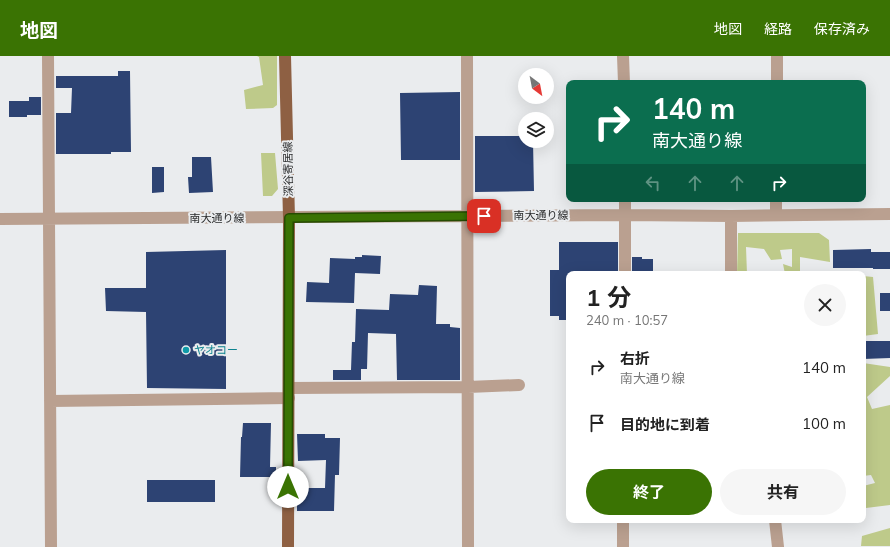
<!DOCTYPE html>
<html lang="ja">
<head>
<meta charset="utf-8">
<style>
  body { margin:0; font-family:Mulish,"Noto Sans JP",sans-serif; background:#f6f6f6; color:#222; height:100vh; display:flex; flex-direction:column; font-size:15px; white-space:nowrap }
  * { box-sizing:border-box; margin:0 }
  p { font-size:13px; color:#767676 }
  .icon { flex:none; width:22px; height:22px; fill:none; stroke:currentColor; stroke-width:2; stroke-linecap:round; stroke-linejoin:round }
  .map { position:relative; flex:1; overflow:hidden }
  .panel { position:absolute; left:566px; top:215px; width:300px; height:252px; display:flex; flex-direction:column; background:#fff; border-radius:8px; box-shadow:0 4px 16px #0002 }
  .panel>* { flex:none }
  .top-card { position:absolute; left:566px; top:24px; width:300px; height:122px; border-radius:8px; box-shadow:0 4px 16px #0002; background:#0b6e4f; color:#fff; overflow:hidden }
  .needle { width:26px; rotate:148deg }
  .controls { position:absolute; left:518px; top:12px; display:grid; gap:8px }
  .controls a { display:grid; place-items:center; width:36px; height:36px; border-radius:50%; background:#fff; box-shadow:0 4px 16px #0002; font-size:20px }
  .pin { position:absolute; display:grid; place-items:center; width:34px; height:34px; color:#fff; margin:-17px; border-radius:8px; box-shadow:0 2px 6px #0006 }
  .me { position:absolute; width:44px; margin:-22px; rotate:0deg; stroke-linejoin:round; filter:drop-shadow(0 0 3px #0008) }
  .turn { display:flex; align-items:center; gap:14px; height:84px; padding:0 20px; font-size:18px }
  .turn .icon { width:52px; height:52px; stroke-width:2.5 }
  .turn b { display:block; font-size:28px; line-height:34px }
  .lanes { display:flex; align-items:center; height:38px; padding:0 20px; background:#0003; justify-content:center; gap:20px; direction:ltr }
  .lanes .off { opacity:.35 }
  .round { display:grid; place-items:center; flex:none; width:42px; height:42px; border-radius:21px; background:#f6f6f6 }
  .summary { display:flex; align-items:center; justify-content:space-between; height:68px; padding:0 20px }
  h1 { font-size:24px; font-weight:700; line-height:30px }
  .primary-button { display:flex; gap:8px; margin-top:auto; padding:8px 20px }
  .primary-button a { flex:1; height:46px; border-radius:24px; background:#3a7303; color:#fff; font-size:16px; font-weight:700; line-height:46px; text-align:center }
  .primary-button a+a { background:#f6f6f6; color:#222 }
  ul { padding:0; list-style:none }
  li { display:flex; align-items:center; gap:12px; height:56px; padding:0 20px }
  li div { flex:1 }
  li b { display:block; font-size:15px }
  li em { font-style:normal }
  header { display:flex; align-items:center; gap:24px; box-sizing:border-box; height:56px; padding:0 20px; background:#3a7303; color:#fff }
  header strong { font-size:19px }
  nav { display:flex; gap:22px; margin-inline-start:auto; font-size:14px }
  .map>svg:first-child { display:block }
  .green { fill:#beca8a }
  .building { fill:#2d4373 }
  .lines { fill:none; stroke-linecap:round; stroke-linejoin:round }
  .minor { stroke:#baa090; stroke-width:12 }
  .major { stroke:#8e6043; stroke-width:12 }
  .route-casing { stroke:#264b02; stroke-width:10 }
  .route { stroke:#3a7303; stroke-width:7 }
  .culture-dot { fill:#0f9aa8; stroke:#eaecee; stroke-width:1.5 }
  .labels { text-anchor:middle; stroke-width:4; stroke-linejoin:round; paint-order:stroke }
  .street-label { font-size:11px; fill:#2a2b2c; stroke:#eaecee }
  .culture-label { font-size:11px; fill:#0d838f; stroke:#eaecee; text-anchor:start }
</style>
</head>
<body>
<header>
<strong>地図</strong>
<nav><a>地図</a><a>経路</a><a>保存済み</a></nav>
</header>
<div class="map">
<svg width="890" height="491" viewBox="0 0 890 491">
  <rect width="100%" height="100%" fill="#eaecee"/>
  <path class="green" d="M257,0H277V49L273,52L246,53L244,34L263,29L259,1Z
    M261,97H275L278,133L272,140H263Z
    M738,177H819L829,184L830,206L800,201V218H785L783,208L792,211V193L780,194L782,203L771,204L764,193L746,191L747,218H737Z
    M863,220L873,221L878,278L863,280Z
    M863,307L890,311V320L867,341L872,353L890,349V449L866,452H863V430L875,427L871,419L863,420Z
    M890,472V490H861L862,480Z"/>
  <path class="building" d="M118,15H130L131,96H111V98H56V57H71L72,32H56V20H118Z
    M460,36V104H401L400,37Z
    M29,41H41V59H27V61H9V45H29Z
    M475,80H525V85H533L534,135L475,136Z
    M192,101H211L213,136L189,137L188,121H192Z
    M152,111H164V136L152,137Z
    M559,186H618V218H569V264H559V260H550V214H559Z
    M871,193V196H890V213H873V212H833V194Z
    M226,194V333L147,332L146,256L106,255L105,232H146V196Z
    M362,199L381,200L380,218L355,217L354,247L306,246L307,226L329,227L330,202L355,203V201H362Z
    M632,201H642V203H653V218H632Z
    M419,229L437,230L436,268H450V271L460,272V324H397L396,278L368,277L367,313H361V324H333V314H351L352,286H355L356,253L389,254L390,238L418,239Z
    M880,237H890V255H880Z
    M863,285H890V302L863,303Z
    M243,367H271L270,411H276V421H240L241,381H242Z
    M297,378H325V382H340L339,419H335L334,455H297V432H325L326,404L298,405Z
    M147,424H215V446H147Z"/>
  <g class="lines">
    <path class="minor" d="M48,0L51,491
      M467,0L468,491
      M623,0L624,27
      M777,27V0
      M776,159V143
      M731,160V218
      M0,163L625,159L731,160L890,158
      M625,218V143
      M289,332L468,331L519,329
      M50,345L289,342
      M775,464L778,491
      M623,491V464"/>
    <path class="major" d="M285,0L289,162L288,491"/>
  </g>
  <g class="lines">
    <g class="route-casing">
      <path id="route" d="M288,431L289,162L484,160"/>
    </g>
    <use href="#route" class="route"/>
  </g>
  <circle class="culture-dot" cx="186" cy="294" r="4"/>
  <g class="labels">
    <g class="street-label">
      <text transform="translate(288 113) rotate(-91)" y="4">深谷寄居線</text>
      <text x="541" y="163">南大通り線</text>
      <text x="217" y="166">南大通り線</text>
    </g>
    <g class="culture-label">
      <text x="194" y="298">ヤオコー</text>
    </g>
  </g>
</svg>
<div class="controls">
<a><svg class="needle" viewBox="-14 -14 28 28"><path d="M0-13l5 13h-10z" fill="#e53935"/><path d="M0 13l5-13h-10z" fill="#767676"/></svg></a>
<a><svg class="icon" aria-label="layers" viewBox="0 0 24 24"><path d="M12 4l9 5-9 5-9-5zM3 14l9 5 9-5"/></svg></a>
</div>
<div class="pin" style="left:484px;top:160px;background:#d93025"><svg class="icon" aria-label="arrive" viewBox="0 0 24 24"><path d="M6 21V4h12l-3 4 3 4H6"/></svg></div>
<svg class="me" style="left:288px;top:431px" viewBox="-20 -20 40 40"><circle r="19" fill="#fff"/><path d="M0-13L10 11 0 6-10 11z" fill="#3a7303"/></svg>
<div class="top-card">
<div class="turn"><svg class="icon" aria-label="right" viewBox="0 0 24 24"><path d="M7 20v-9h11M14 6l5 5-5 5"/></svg><div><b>140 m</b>南大通り線</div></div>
<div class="lanes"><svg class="icon off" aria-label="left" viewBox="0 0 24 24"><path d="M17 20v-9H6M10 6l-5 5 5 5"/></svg><svg class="icon off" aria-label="ahead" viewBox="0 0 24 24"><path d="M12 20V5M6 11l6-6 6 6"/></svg><svg class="icon off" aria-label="ahead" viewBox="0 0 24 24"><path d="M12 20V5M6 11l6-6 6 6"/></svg><svg class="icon" aria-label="right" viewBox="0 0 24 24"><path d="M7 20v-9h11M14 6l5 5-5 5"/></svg></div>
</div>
<section class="panel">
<div class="summary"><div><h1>1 分</h1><p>240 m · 10:57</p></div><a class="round"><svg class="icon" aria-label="close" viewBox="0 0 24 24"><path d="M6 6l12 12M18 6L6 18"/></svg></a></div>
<ul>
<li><svg class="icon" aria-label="right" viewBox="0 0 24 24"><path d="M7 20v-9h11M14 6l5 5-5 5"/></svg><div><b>右折</b><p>南大通り線</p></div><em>140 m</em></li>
<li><svg class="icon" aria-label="arrive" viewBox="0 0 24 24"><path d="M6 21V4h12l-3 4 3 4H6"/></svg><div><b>目的地に到着</b></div><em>100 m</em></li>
</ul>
<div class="primary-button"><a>終了</a><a>共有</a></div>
</section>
</div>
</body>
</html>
